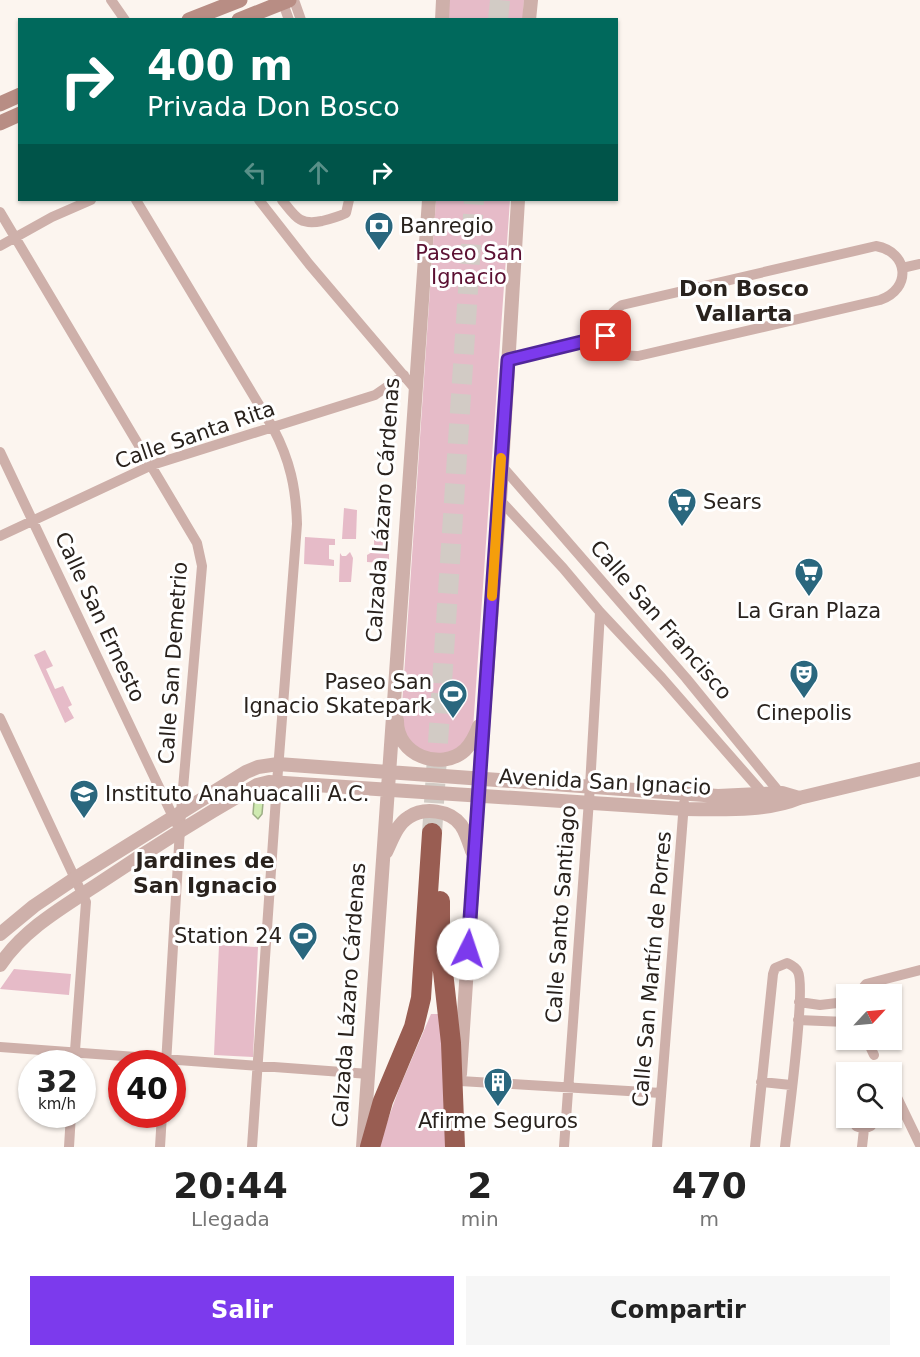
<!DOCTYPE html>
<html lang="es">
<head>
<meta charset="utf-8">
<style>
  body { margin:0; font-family:"DejaVu Sans",sans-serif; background:#f6f6f6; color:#222; height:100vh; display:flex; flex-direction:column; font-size:22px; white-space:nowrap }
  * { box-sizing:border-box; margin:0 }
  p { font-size:20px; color:#767676 }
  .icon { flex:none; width:33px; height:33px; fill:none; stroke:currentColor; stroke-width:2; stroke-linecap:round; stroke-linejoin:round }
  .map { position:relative; height:1147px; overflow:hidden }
  .details { display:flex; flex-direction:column; background:#fff; flex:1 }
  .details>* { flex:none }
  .top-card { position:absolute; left:18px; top:18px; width:600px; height:183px; border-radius:0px; box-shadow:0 2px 4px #0004; background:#00695c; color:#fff; overflow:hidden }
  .needle { width:39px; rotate:64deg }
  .controls { position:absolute; left:836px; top:984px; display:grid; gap:12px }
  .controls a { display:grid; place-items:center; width:66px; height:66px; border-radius:0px; background:#fff; box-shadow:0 2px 4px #0004; font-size:30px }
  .speed { position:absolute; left:18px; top:1050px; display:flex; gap:12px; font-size:30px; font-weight:700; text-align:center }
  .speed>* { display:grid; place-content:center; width:78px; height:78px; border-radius:50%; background:#fff; box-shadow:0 2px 4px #0004; line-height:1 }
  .speed small { font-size:15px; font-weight:400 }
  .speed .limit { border:9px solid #d22; background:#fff; color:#111 }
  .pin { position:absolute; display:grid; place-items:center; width:51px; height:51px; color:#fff; margin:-26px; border-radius:12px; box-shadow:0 3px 9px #0006 }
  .me { position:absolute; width:66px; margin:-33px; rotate:4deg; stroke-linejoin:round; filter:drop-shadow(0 0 4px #0008) }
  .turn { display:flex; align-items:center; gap:21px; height:126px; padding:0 30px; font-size:27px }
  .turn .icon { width:78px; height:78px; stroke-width:2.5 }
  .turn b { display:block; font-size:42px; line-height:51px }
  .lanes { display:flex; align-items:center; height:57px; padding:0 30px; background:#0003; justify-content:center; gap:30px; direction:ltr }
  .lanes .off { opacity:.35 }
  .eta { display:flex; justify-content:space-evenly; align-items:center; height:102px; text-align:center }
  .eta b { font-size:36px; font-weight:800; line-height:42px }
  .button { display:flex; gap:12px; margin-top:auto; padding:12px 30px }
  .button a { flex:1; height:69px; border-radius:0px; background:#7c3aed; color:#fff; font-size:24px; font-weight:800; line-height:69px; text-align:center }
  .button a+a { background:#f6f6f6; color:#222 }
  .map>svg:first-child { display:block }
  .green { fill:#e6bbc8 }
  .water { fill:#cfeab1; stroke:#9dae85; stroke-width:1.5 }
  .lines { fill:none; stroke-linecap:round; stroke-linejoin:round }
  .motorway-tunnel { stroke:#d2cbc5; stroke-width:20; stroke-dasharray:20 10; stroke-linecap:butt }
  .minor { stroke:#ceb0aa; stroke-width:10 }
  .tertiary { stroke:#ceb0aa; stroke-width:14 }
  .secondary { stroke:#b88d84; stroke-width:15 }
  .motorway { stroke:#995d52; stroke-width:20 }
  .route-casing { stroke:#51269a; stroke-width:15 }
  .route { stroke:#7c3aed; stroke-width:10 }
  .slow { stroke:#f59e0b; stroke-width:10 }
  .labels { text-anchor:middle; stroke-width:6; stroke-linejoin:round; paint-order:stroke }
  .poi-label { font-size:21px; fill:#29221d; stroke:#fff; text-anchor:start }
  .park-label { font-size:21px; fill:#5b1032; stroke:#fff }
  .street-label { font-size:21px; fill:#29221d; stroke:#fff }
  .neighbourhood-label { font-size:22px; font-weight:bold; fill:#29221d; stroke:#fff }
</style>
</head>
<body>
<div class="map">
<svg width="920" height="1147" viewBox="0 0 920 1147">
  <rect width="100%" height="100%" fill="#fcf5ef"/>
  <path class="green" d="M449,0H524L523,19L448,20Z
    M436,200H510L473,729L460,750L431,756L408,745L401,720Z
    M344,508L357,510L356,539H342Z
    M305,537L335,539V545H329V559L334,560V566L304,564Z
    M374,540H389V569H382V563L367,562V555L374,551Z
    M350,552L353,558L351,582H339L340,553L342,556H346Z
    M45,650L53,666L46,669L55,689L63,686L72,705L68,707L74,718L65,723L34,655Z
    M219,945L258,947L253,1057L214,1055Z
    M14,969L71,974L69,995L0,989Z
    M431,1014H441L446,1098L445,1147H378L399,1089Z"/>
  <path class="water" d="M259,798L263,803L262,814L258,819L253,814L254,802Z"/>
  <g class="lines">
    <path class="motorway-tunnel" d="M498,20L500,0
      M432,833L474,200"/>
    <path class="minor" d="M111,0L125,20
      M294,0L301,20
      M283,3L289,20
      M136,200L273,428C290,460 296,488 297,524L277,783L252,1147
      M259,200L309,264L416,390
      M282,200C295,216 299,226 322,221C330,219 338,217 346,213L349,200
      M0,212L197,543L202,566L181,812L166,1064
      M0,246L52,217L91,200
      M876,246C909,252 912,289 880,300L638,356C604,357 594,322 622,305Z
      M902,268L920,264
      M508,360L606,336
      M0,452L176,823
      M501,465L686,678L784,798
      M500,500L563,568L600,612L662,678L766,797
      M0,536L152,465L375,395L404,375
      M0,718L86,902L74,1064
      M858,994L866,984L920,970
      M799,1002L820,1005L846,1002
      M798,1020L846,1022
      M867,1040L874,1055
      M0,1047L369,1074
      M460,1081L661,1093
      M761,1082L791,1085
      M891,1085L920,1145
      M855,1118L856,1126L864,1129L871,1126L873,1118
      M69,1147L71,1114
      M160,1147L162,1114
      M564,1147L590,786L600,612
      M657,1147L684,803
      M755,1147L773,974L775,968L787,963C791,965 796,967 798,972C806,987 788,1121 785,1147
      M862,1147L864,1129"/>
    <path class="tertiary" d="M442,20L443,0
      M529,20L531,0
      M397,720C396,755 441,772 465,750C472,743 476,734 479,726
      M386,852C392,840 397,824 409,817C424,807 450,810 461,825C466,832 469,842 472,851
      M0,934L34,906L74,879L246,772L258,767L278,764L718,796L782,793L799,798
      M0,965C24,929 63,907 98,884C150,849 203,816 257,785L269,782L684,809C719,809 766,812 799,798L920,769
      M460,1074L481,755L500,500L518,200
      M363,1147L429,200"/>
    <path class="secondary" d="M189,20L240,0
      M239,20L289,0
      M0,104L20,95
      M0,123L20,114"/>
    <path class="motorway" d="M440,901V945L451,1043L455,1147
      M370,1147L383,1101L414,1027L421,998L432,833"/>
  </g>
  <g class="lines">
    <g class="route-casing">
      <path id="route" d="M468,949L508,360L606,336"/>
    </g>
    <use href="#route" class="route"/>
    <path class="slow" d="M492,596L501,458"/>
  </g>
  <defs>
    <g id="bank-pin" transform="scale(1.5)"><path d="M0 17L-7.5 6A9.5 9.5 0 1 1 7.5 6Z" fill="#2a677e" stroke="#fff"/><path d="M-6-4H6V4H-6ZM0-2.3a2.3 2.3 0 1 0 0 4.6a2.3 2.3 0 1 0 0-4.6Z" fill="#fff"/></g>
    <g id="supermarket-pin" transform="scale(1.5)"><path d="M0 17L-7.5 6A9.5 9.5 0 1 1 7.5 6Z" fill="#2a677e" stroke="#fff"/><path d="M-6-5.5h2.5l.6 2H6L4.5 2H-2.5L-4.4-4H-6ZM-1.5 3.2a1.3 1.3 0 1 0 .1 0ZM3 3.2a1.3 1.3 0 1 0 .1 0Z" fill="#fff"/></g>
    <g id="theatre-pin" transform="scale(1.5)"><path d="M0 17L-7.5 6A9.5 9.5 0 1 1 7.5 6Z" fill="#2a677e" stroke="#fff"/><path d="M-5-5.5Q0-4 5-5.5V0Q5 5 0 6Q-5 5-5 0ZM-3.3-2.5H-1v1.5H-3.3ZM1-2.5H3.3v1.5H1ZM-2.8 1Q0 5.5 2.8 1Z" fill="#fff"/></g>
    <g id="stadium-pin" transform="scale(1.5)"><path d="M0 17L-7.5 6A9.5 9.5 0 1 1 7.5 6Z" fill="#2a677e" stroke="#fff"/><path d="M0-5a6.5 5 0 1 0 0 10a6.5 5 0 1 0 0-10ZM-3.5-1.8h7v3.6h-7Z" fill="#fff"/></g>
    <g id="school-pin" transform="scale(1.5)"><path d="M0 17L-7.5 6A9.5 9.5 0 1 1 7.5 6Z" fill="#2a677e" stroke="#fff"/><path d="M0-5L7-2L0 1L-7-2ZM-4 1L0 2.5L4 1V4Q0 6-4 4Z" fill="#fff"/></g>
    <g id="building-pin" transform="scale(1.5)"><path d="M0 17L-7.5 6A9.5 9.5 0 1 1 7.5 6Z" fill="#2a677e" stroke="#fff"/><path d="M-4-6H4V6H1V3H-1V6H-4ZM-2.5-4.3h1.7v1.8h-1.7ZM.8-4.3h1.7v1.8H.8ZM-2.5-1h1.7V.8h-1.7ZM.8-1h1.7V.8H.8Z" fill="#fff"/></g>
  </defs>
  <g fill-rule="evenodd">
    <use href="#bank-pin" x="379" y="226"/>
    <use href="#supermarket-pin" x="682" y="502"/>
    <use href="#supermarket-pin" x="809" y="572"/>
    <use href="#theatre-pin" x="804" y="674"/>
    <use href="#stadium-pin" x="453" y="694"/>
    <use href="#school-pin" x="84" y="794"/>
    <use href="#stadium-pin" x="303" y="936"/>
    <use href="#building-pin" x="498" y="1082"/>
  </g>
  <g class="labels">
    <g class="poi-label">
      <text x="400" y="233">Banregio</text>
      <text x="703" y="509">Sears</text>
      <text x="809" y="618" text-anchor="middle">La Gran Plaza</text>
      <text x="432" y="689" text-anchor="end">Paseo San<tspan x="432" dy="24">Ignacio Skatepark</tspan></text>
      <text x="804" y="720" text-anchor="middle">Cinepolis</text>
      <text x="105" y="801">Instituto Anahuacalli A.C.</text>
      <text x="282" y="943" text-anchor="end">Station 24</text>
      <text x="498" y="1128" text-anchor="middle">Afirme Seguros</text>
    </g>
    <g class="park-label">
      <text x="469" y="260">Paseo San<tspan x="469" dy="24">Ignacio</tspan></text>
    </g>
    <g class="street-label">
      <text transform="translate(195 435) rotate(-19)" y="7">Calle Santa Rita</text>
      <text transform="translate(383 510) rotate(-86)" y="7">Calzada Lázaro Cárdenas</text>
      <text transform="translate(100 617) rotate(65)" y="7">Calle San Ernesto</text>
      <text transform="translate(661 620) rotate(49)" y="7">Calle San Francisco</text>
      <text transform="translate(173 663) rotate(-86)" y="7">Calle San Demetrio</text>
      <text transform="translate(605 782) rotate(3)" y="7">Avenida San Ignacio</text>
      <text transform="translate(561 914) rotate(-86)" y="7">Calle Santo Santiago</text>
      <text transform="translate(652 969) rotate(-85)" y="7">Calle San Martín de Porres</text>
      <text transform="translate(349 995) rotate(-86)" y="7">Calzada Lázaro Cárdenas</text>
    </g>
    <g class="neighbourhood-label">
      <text x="744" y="296">Don Bosco<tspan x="744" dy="25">Vallarta</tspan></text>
      <text x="205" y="868">Jardines de<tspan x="205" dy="25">San Ignacio</tspan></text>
    </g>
  </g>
</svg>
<div class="controls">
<a><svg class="needle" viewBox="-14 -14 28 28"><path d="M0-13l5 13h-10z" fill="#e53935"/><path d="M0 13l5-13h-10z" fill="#767676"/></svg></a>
<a><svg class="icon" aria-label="search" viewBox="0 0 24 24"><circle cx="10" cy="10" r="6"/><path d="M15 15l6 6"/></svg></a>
</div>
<div class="speed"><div>32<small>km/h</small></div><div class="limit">40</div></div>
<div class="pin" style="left:606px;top:336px;background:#d93025"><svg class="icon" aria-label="arrive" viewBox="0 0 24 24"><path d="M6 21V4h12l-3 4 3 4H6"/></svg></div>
<svg class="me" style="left:468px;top:949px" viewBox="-20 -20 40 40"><circle r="19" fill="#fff"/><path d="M0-13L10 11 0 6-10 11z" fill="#7c3aed"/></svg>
<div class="top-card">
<div class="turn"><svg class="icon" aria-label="right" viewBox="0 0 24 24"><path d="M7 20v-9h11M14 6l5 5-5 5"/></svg><div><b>400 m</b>Privada Don Bosco</div></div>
<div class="lanes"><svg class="icon off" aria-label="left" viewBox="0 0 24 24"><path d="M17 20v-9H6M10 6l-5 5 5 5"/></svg><svg class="icon off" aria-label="ahead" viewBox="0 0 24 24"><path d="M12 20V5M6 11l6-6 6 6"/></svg><svg class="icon" aria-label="right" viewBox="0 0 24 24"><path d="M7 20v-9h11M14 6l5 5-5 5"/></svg></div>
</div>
</div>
<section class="details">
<div class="eta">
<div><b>20:44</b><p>Llegada</p></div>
<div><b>2</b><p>min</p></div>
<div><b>470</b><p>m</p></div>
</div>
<div class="button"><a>Salir</a><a>Compartir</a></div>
</section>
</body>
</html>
